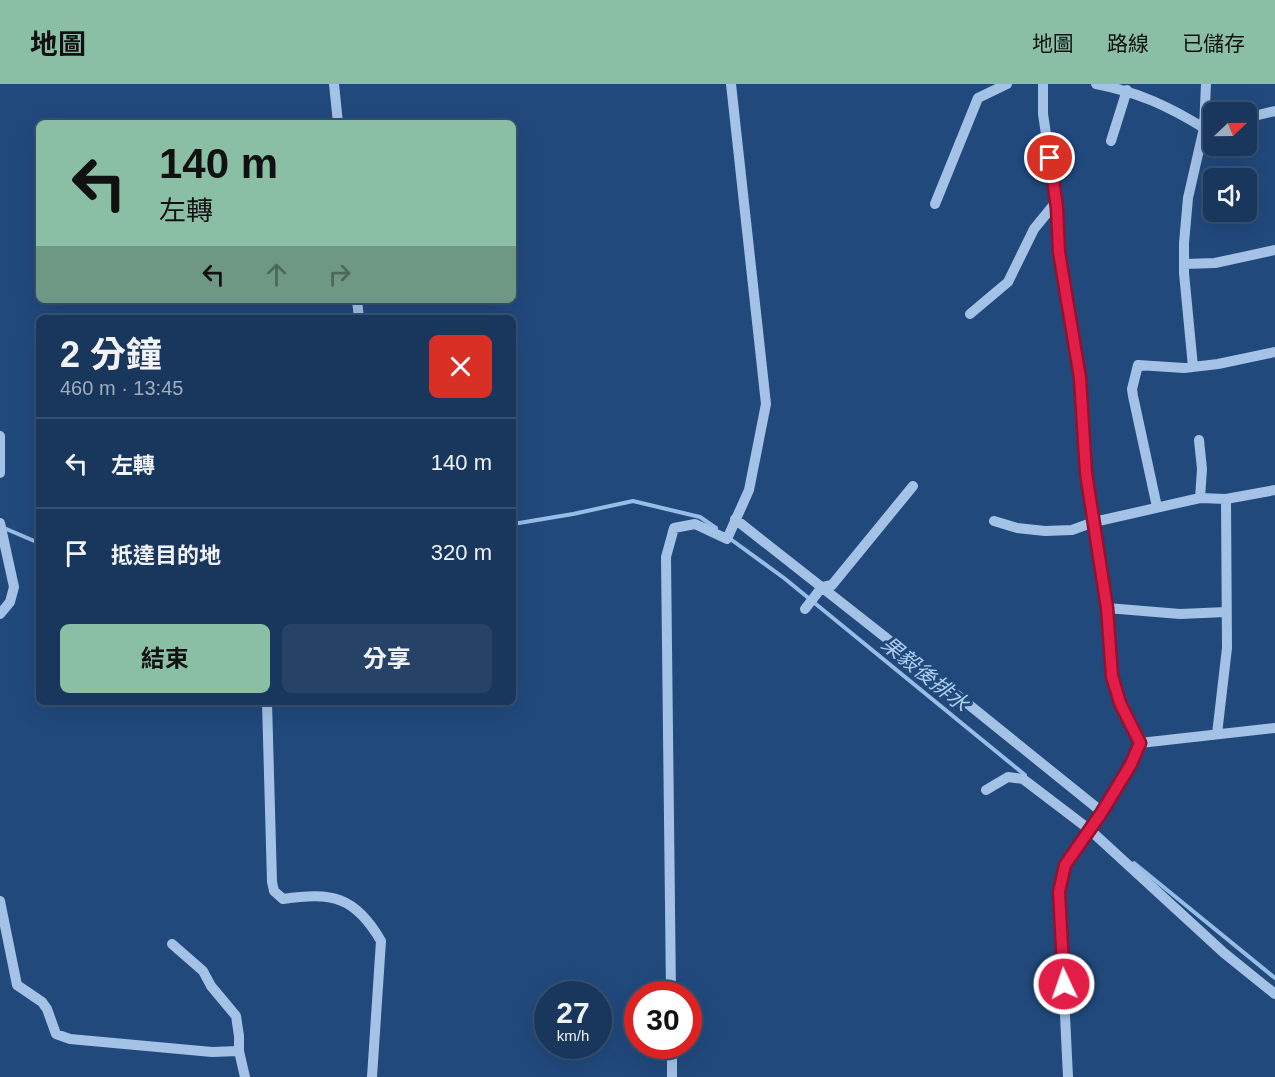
<!DOCTYPE html>
<html lang="zh-TW">
<head>
<meta charset="utf-8">
<style>
  body { margin:0; font-family:Helvetica,"Noto Sans TC",sans-serif; background:#264266; color:#f1f3f6; height:100vh; display:flex; flex-direction:column; font-size:22px; white-space:nowrap }
  * { box-sizing:border-box; margin:0 }
  p { font-size:20px; color:#9facbc }
  .icon { flex:none; width:33px; height:33px; fill:none; stroke:currentColor; stroke-width:2; stroke-linecap:round; stroke-linejoin:round }
  .map { position:relative; flex:1; overflow:hidden }
  .sheet { position:absolute; left:36px; top:231px; width:480px; height:390px; display:flex; flex-direction:column; background:#19375d; border-radius:9px; box-shadow:0 6px 24px #0002,0 0 0 2px #375172 }
  .sheet>* { flex:none }
  .top-card { position:absolute; left:36px; top:36px; width:480px; height:183px; border-radius:9px; box-shadow:0 6px 24px #0002,0 0 0 2px #375172; background:#8abfa5; color:#111; overflow:hidden }
  .needle { width:39px; rotate:68deg }
  .fabs { position:absolute; left:1203px; top:18px; display:grid; gap:12px }
  .fabs a { display:grid; place-items:center; width:54px; height:54px; border-radius:9px; background:#19375d; box-shadow:0 6px 24px #0002,0 0 0 2px #375172; font-size:30px }
  .speed { position:absolute; left:534px; top:897px; display:flex; gap:12px; font-size:30px; font-weight:700; text-align:center }
  .speed>* { display:grid; place-content:center; width:78px; height:78px; border-radius:50%; background:#19375d; box-shadow:0 6px 24px #0002,0 0 0 2px #375172; line-height:1 }
  .speed small { font-size:15px; font-weight:400 }
  .speed .limit { border:9px solid #d22; background:#fff; color:#111 }
  .pin { position:absolute; display:grid; place-items:center; width:51px; height:51px; color:#fff; margin:-26px; border:3px solid #fff; border-radius:50%; box-shadow:0 2px 6px #0007 }
  .me { position:absolute; width:66px; margin:-33px; rotate:357deg; stroke-linejoin:round; filter:drop-shadow(0 0 4px #0008) }
  .turn { display:flex; align-items:center; gap:21px; height:126px; padding:0 24px; font-size:27px }
  .turn .icon { width:78px; height:78px; stroke-width:2.5 }
  .turn b { display:block; font-size:42px; line-height:51px }
  .lanes { display:flex; align-items:center; height:57px; padding:0 24px; background:#0003; justify-content:center; gap:30px; direction:ltr }
  .lanes .off { opacity:.35 }
  .round { display:grid; place-items:center; flex:none; width:63px; height:63px; border-radius:9px; background:#264266 }
  .headline { display:flex; align-items:center; justify-content:space-between; height:102px; padding:0 24px }
  h1 { font-size:36px; font-weight:700; line-height:45px }
  .button { display:flex; gap:12px; margin-top:auto; padding:12px 24px }
  .button a { flex:1; height:69px; border-radius:9px; background:#8abfa5; color:#111; font-size:24px; font-weight:700; line-height:69px; text-align:center }
  .button a+a { background:#264266; color:#f1f3f6 }
  ul { padding:0; list-style:none }
  li { display:flex; align-items:center; gap:18px; height:90px; padding:0 24px; border-top:2px solid #375172 }
  li div { flex:1 }
  li b { display:block; font-size:22px }
  li em { font-style:normal }
  header { display:flex; align-items:center; gap:36px; box-sizing:border-box; height:84px; padding:0 30px; background:#8abfa5; color:#111 }
  header strong { font-size:28px }
  nav { display:flex; gap:33px; margin-inline-start:auto; font-size:21px }
  .map>svg:first-child { display:block }
  .lines { fill:none; stroke-linecap:round; stroke-linejoin:round }
  .stream { stroke:#97bde7; stroke-width:4 }
  .minor { stroke:#a3c2e6; stroke-width:10 }
  .route-casing { stroke:#92132f; stroke-width:15 }
  .route { stroke:#e11d48; stroke-width:10 }
  .labels { text-anchor:middle; stroke-width:6; stroke-linejoin:round; paint-order:stroke }
  .water-label { font-size:21px; font-style:italic; fill:#aeccee; stroke:#21497c }
</style>
</head>
<body>
<header>
<strong>地圖</strong>
<nav><a>地圖</a><a>路線</a><a>已儲存</a></nav>
</header>
<div class="map">
<svg width="1275" height="993" viewBox="0 0 1275 993">
  <rect width="100%" height="100%" fill="#21497c"/>
  <g class="lines">
    <path class="stream" d="M513,440L573,430L633,417L700,433L716,444
      M4,444L39,459
      M729,454L784,494L1025,691
      M1134,779L1275,894"/>
    <path class="minor" d="M334,0L338,39
      M1043,0V30L1057,124L1059,168L1080,294L1086,389L1107,524L1112,592L1120,619L1140,659
      M1096,0C1138,8 1168,22 1204,44L1214,42
      M1246,34L1275,27
      M1111,57L1127,6
      M935,120L978,14L1007,0
      M1184,180L1215,179L1275,166
      M357,216L359,234
      M970,230L1008,198L1034,145L1056,118
      M1193,283L1184,189V159L1188,114L1204,44L1206,0
      M0,352V389
      M1199,356L1202,385L1200,414
      M1157,423L1133,312L1132,305L1138,281L1184,284L1218,280L1275,268
      M735,435L885,553L1102,728
      M994,437L1017,444L1045,447L1072,446L1094,438L1200,414L1226,415L1275,406
      M0,439L14,503L10,518L0,530
      M1107,524L1180,530L1226,528
      M805,525L822,503L832,501L913,402
      M267,618L272,798L274,807L283,815C332,808 355,812 381,857L372,993
      M1217,650L1227,564L1226,415
      M986,706L1008,693L1023,695L1090,746L1224,869L1275,910
      M0,817L17,901L42,918L47,925L56,950L70,955L212,968L239,967
      M172,860L203,887L211,902L236,932L239,952V967L245,993
      M671,910L666,473L674,444L695,440L727,455L749,406L766,320L731,0
      M672,962V993
      M1068,993L1059,808L1065,781L1102,728L1132,680L1140,659L1275,644"/>
  </g>
  <g class="lines">
    <g class="route-casing">
      <path id="route" d="M1050,74L1057,124L1059,168L1080,294L1086,389L1107,524L1112,592L1120,619L1140,659L1131,680L1102,728L1065,781L1059,808L1064,900"/>
    </g>
    <use href="#route" class="route"/>
  </g>
  <g class="labels">
    <g class="water-label">
      <text transform="translate(925 590) rotate(39)" y="7">果毅後排水</text>
    </g>
  </g>
</svg>
<div class="fabs">
<a><svg class="needle" viewBox="-14 -14 28 28"><path d="M0-13l5 13h-10z" fill="#e53935"/><path d="M0 13l5-13h-10z" fill="#9facbc"/></svg></a>
<a><svg class="icon" aria-label="sound" viewBox="0 0 24 24"><path d="M4 9h4l5-4v14l-5-4H4zM17 9q2 3 0 6"/></svg></a>
</div>
<div class="speed"><div>27<small>km/h</small></div><div class="limit">30</div></div>
<div class="pin" style="left:1050px;top:74px;background:#d93025"><svg class="icon" aria-label="arrive" viewBox="0 0 24 24"><path d="M6 21V4h12l-3 4 3 4H6"/></svg></div>
<svg class="me" style="left:1064px;top:900px" viewBox="-20 -20 40 40"><circle r="17" fill="#e11d48" stroke="#fff" stroke-width="3"/><path d="M0-11L8 9 0 5-8 9z" fill="#fff"/></svg>
<div class="top-card">
<div class="turn"><svg class="icon" aria-label="left" viewBox="0 0 24 24"><path d="M17 20v-9H6M10 6l-5 5 5 5"/></svg><div><b>140 m</b>左轉</div></div>
<div class="lanes"><svg class="icon" aria-label="left" viewBox="0 0 24 24"><path d="M17 20v-9H6M10 6l-5 5 5 5"/></svg><svg class="icon off" aria-label="ahead" viewBox="0 0 24 24"><path d="M12 20V5M6 11l6-6 6 6"/></svg><svg class="icon off" aria-label="right" viewBox="0 0 24 24"><path d="M7 20v-9h11M14 6l5 5-5 5"/></svg></div>
</div>
<section class="sheet">
<div class="headline"><div><h1>2 分鐘</h1><p>460 m · 13:45</p></div><a class="round" style="background:#d93025;color:#fff"><svg class="icon" aria-label="close" viewBox="0 0 24 24"><path d="M6 6l12 12M18 6L6 18"/></svg></a></div>
<ul>
<li><svg class="icon" aria-label="left" viewBox="0 0 24 24"><path d="M17 20v-9H6M10 6l-5 5 5 5"/></svg><div><b>左轉</b></div><em>140 m</em></li>
<li><svg class="icon" aria-label="arrive" viewBox="0 0 24 24"><path d="M6 21V4h12l-3 4 3 4H6"/></svg><div><b>抵達目的地</b></div><em>320 m</em></li>
</ul>
<div class="button"><a>結束</a><a>分享</a></div>
</section>
</div>
</body>
</html>
